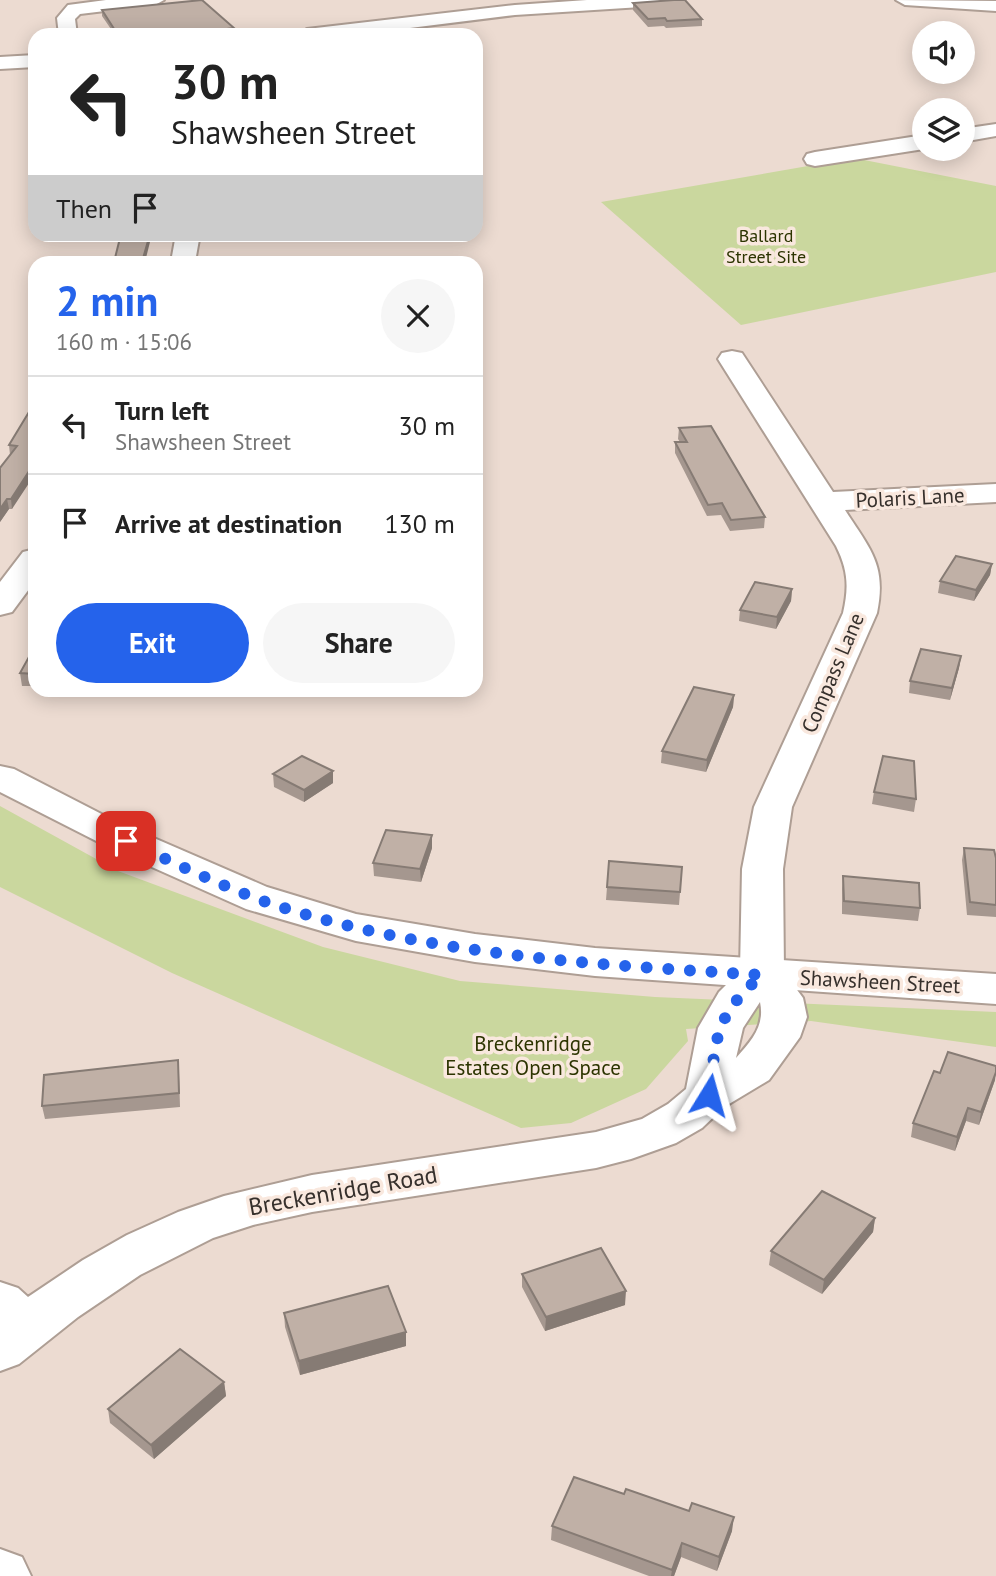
<!DOCTYPE html>
<html lang="en">
<head>
<meta charset="utf-8">
<style>
  body { margin:0; font-family:"PT Sans",sans-serif; background:#f6f6f6; color:#222; height:100vh; display:flex; flex-direction:column; font-size:26px; white-space:nowrap }
  * { box-sizing:border-box; margin:0 }
  p { font-size:23px; color:#767676 }
  .icon { flex:none; width:38px; height:38px; fill:none; stroke:currentColor; stroke-width:2; stroke-linecap:round; stroke-linejoin:round }
  .map { position:relative; flex:1; overflow:hidden }
  .sheet { position:absolute; left:28px; top:256px; width:455px; height:441px; display:flex; flex-direction:column; background:#fff; border-radius:21px; box-shadow:0 4px 18px #0003 }
  .sheet>* { flex:none }
  .banner { position:absolute; left:28px; top:28px; width:455px; height:214px; border-radius:21px; box-shadow:0 4px 18px #0003; background:#fff; color:#222; overflow:hidden }
  .fabs { position:absolute; left:912px; top:21px; display:grid; gap:14px }
  .fabs a { display:grid; place-items:center; width:63px; height:63px; border-radius:50%; background:#fff; box-shadow:0 4px 18px #0003; font-size:35px }
  .pin { position:absolute; display:grid; place-items:center; width:60px; height:60px; color:#fff; margin:-30px; border-radius:14px; box-shadow:0 4px 10px #0006 }
  .me { position:absolute; width:77px; margin:-38px; rotate:8deg; stroke-linejoin:round; filter:drop-shadow(0 0 5px #0008) }
  .turn { display:flex; align-items:center; gap:24px; height:147px; padding:0 28px; font-size:32px }
  .turn .icon { width:91px; height:91px; stroke-width:2.5 }
  .turn b { display:block; font-size:49px; line-height:60px }
  .then { display:flex; align-items:center; height:66px; padding:0 28px; background:#0003; gap:14px; font-size:26px }
  .round { display:grid; place-items:center; flex:none; width:74px; height:74px; border-radius:37px; background:#f6f6f6 }
  .headline { display:flex; align-items:center; justify-content:space-between; height:119px; padding:0 28px }
  h1 { font-size:42px; font-weight:800; line-height:52px; color:#2563eb }
  .button { display:flex; gap:14px; margin-top:auto; padding:14px 28px }
  .button a { flex:1; height:80px; border-radius:42px; background:#2563eb; color:#fff; font-size:28px; font-weight:800; line-height:80px; text-align:center }
  .button a+a { background:#f6f6f6; color:#222 }
  ul { padding:0; list-style:none }
  li { display:flex; align-items:center; gap:21px; height:98px; padding:0 28px; border-top:2px solid #e0e0e0 }
  li div { flex:1 }
  li b { display:block; font-size:26px }
  li em { font-style:normal }
  .map>svg:first-child { display:block }
  .green { fill:#cad79e }
  .lines { fill:none; stroke-linecap:round; stroke-linejoin:round }
  .minor-casing { stroke:#ae9e94; stroke-width:4 }
  .major-casing { stroke:#ae9e94; stroke-width:4 }
  .minor { fill:#fff; fill-rule:evenodd }
  .major { fill:#fff; fill-rule:evenodd }
  .wall { fill:#a5978f }
  .shaded-wall { fill:#867b74 }
  .building { fill:#c0b0a6; stroke:#867b74; stroke-width:2 }
  .route { stroke:#2563eb; stroke-width:12; stroke-dasharray:0 21.6 }
  .labels { text-anchor:middle; stroke-width:7; stroke-linejoin:round; paint-order:stroke }
  .far-park-label { font-size:18px; fill:#2c3400; stroke:#f9e8de }
  .street-label { font-size:21px; fill:#36302c; stroke:#f9e8de }
  .park-label { font-size:21px; fill:#2c3400; stroke:#f9e8de }
  .near-street-label { font-size:24px; fill:#36302c; stroke:#f9e8de }
</style>
</head>
<body>
<div class="map">
<svg width="996" height="1576" viewBox="0 0 996 1576">
  <rect width="100%" height="100%" fill="#ecdbd1"/>
  <path class="green" d="M854,158L996,186V272L741,325L601,202Z
    M0,806L118,871L323,947L460,981L655,997L996,1012V1047L811,1021L686,1029L688,1041L646,1089L571,1123L521,1128L172,973L0,887Z"/>
  <g class="lines">
    <g class="minor-casing">
      <path id="minor" d="M106,0H164L155,5L80,14L75,19L77,35H59L57,18L68,5Z
        M587,0H682L673,5L515,15L354,35H298L307,29L515,5Z
        M896,0L996,1V11L905,5Z
        M35,55V67L0,69V57Z
        M996,124V136L962,142V129Z
        M924,135V149L815,166L807,164L804,159L807,154L815,152Z
        M176,234H200L195,262H171Z
        M732,351L742,353L833,492L996,484V502L845,510C870,549 887,565 877,613L792,807L783,869L784,972L803,998L807,1017L800,1037L769,1080L724,1107L702,1128L676,1143L631,1159L596,1168L312,1212L253,1225L213,1238L140,1275L78,1317L19,1364L0,1371V1282L18,1288L28,1297L83,1260L127,1235L178,1212L224,1196L312,1175L596,1132L642,1119L668,1104L686,1089L698,1028L719,992L740,971L742,869L754,807L843,613C849,587 848,570 836,546L718,359L722,353ZM760,1002C765,1026 752,1040 736,1058L743,1028Z
        M35,549V581L12,612L0,615V582L23,552Z
        M0,1549L22,1557L31,1576H0Z"/>
    </g>
    <g class="major-casing">
      <path id="major" d="M0,766L14,769L117,822L267,887L356,914L475,934L595,948L996,974V1004L595,976L475,962L356,941L246,909L116,851L0,792Z"/>
    </g>
    <use href="#minor" class="minor"/>
    <use href="#major" class="major"/>
  </g>
  <path class="wall" d="M633,3L702,19V26L666,28L664,26L648,27L633,10Z
    M102,10L234,33L220,35H115L102,16Z
    M35,402L12,509H9L0,522L10,455L9,445Z
    M679,428L765,517L764,528L730,531L721,515L707,516L675,453V442H680L678,439Z
    M992,564L990,575L974,601L938,593L940,581Z
    M792,589L791,601L776,629L739,621L740,610Z
    M35,646V686H22L20,673Z
    M961,656L959,668L950,700L909,693L910,681Z
    M734,695L733,707L706,772L661,763L662,751Z
    M333,771V783L304,802L274,787L273,774Z
    M874,792L916,799L914,812L872,804Z
    M432,835V848L421,882L374,876L373,863Z
    M964,848L996,858V917L967,915L962,860Z
    M682,867L679,905L606,900L607,887Z
    M843,876L920,908L918,921L842,914V889Z
    M178,1060L179,1073L180,1107L45,1119L42,1106Z
    M940,1073L995,1080L979,1125L966,1121L955,1151L911,1137L913,1123Z
    M875,1218L873,1232L822,1294L769,1265L771,1251Z
    M522,1274L625,1305L545,1331L522,1287Z
    M284,1313L406,1332V1346L300,1375L285,1327Z
    M224,1382L226,1396L154,1459L110,1423L108,1409Z
    M552,1526L732,1531L717,1571L681,1557L674,1576H649L551,1540Z"/>
  <path class="shaded-wall" d="M234,28V33L220,35H191V34Z
    M150,234H152L145,262H142Z
    M35,462V474L12,509L11,499Z
    M7,499L9,509L0,522V509Z
    M992,564L990,575L974,601L976,590Z
    M792,589L791,601L776,629L777,617Z
    M961,656L959,668L950,700L952,688Z
    M734,695L733,707L706,772L707,760Z
    M333,771V783L304,802V790Z
    M432,835V848L421,882L420,869Z
    M996,1072L995,1080L979,1125L981,1112Z
    M968,1108L966,1121L955,1151L957,1137Z
    M875,1218L873,1232L822,1294L824,1280Z
    M626,1291L625,1305L545,1331L546,1317Z
    M406,1332V1346L300,1375L299,1361Z
    M224,1382L226,1396L154,1459L151,1445Z
    M734,1517L732,1531L717,1571L719,1557Z
    M682,1543L681,1557L674,1576H671L672,1570Z"/>
  <path class="building" d="M202,0L234,28L191,34L192,35H118L102,10Z
    M674,0H685L702,19L667,21L665,18L648,19L633,3Z
    M121,234H150L142,262H114Z
    M35,402V462L11,499H7L0,509V468L17,446L9,445Z
    M711,426L765,517L731,520L722,503L708,505L675,442H687L679,428Z
    M956,556L992,564L976,590L940,581Z
    M755,582L792,589L777,617L740,610Z
    M35,646V674L20,673Z
    M921,649L961,656L952,688L910,681Z
    M694,687L734,695L707,760L662,751Z
    M302,756L333,771L304,790L273,774Z
    M883,756L914,761L916,799L874,792Z
    M386,830L432,835L420,869L373,863Z
    M964,848L994,850L996,858V905L970,902Z
    M609,861L682,867L680,892L607,887Z
    M843,876L919,883L920,908L844,901Z
    M948,1052L996,1066V1072L981,1112L968,1108L957,1137L913,1123L934,1071L940,1073Z
    M178,1060L179,1093L42,1106L44,1075Z
    M822,1191L875,1218L824,1280L771,1251Z
    M601,1248L626,1291L546,1317L522,1274Z
    M388,1286L406,1332L299,1361L284,1313Z
    M180,1349L224,1382L151,1445L108,1409Z
    M574,1477L624,1494L626,1489L689,1511L692,1503L734,1517L719,1557L682,1543L672,1570L552,1526Z"/>
  <g class="lines">
    <path class="route" d="M126,841C176,863 226,889 278,906C433,956 601,965 762,975C714,1017 717,1035 709,1095"/>
  </g>
  <g class="labels">
    <g class="far-park-label">
      <text x="766" y="242">Ballard<tspan x="766" dy="21">Street Site</tspan></text>
    </g>
    <g class="street-label">
      <text transform="translate(910 498) rotate(-3)" y="7">Polaris Lane</text>
      <text transform="translate(833 673) rotate(-67)" y="7">Compass Lane</text>
      <text transform="translate(880 982) rotate(3)" y="7">Shawsheen Street</text>
    </g>
    <g class="park-label">
      <text x="533" y="1051">Breckenridge<tspan x="533" dy="24">Estates Open Space</tspan></text>
    </g>
    <g class="near-street-label">
      <text transform="translate(343 1191) rotate(-10)" y="8">Breckenridge Road</text>
    </g>
  </g>
</svg>
<div class="fabs">
<a><svg class="icon" aria-label="sound" viewBox="0 0 24 24"><path d="M4 9h4l5-4v14l-5-4H4zM17 9q2 3 0 6"/></svg></a>
<a><svg class="icon" aria-label="layers" viewBox="0 0 24 24"><path d="M12 4l9 5-9 5-9-5zM3 14l9 5 9-5"/></svg></a>
</div>
<div class="pin" style="left:126px;top:841px;background:#d93025"><svg class="icon" aria-label="arrive" viewBox="0 0 24 24"><path d="M6 21V4h12l-3 4 3 4H6"/></svg></div>
<svg class="me" style="left:709px;top:1095px" viewBox="-20 -20 40 40"><path d="M0-17L14 15 0 8-14 15z" fill="#2563eb" stroke="#fff" stroke-width="4"/></svg>
<div class="banner">
<div class="turn"><svg class="icon" aria-label="left" viewBox="0 0 24 24"><path d="M17 20v-9H6M10 6l-5 5 5 5"/></svg><div><b>30 m</b>Shawsheen Street</div></div>
<div class="then">Then<svg class="icon" aria-label="arrive" viewBox="0 0 24 24"><path d="M6 21V4h12l-3 4 3 4H6"/></svg></div>
</div>
<section class="sheet">
<div class="headline"><div><h1>2 min</h1><p>160 m · 15:06</p></div><a class="round"><svg class="icon" aria-label="close" viewBox="0 0 24 24"><path d="M6 6l12 12M18 6L6 18"/></svg></a></div>
<ul>
<li><svg class="icon" aria-label="left" viewBox="0 0 24 24"><path d="M17 20v-9H6M10 6l-5 5 5 5"/></svg><div><b>Turn left</b><p>Shawsheen Street</p></div><em>30 m</em></li>
<li><svg class="icon" aria-label="arrive" viewBox="0 0 24 24"><path d="M6 21V4h12l-3 4 3 4H6"/></svg><div><b>Arrive at destination</b></div><em>130 m</em></li>
</ul>
<div class="button"><a>Exit</a><a>Share</a></div>
</section>
</div>
</body>
</html>
